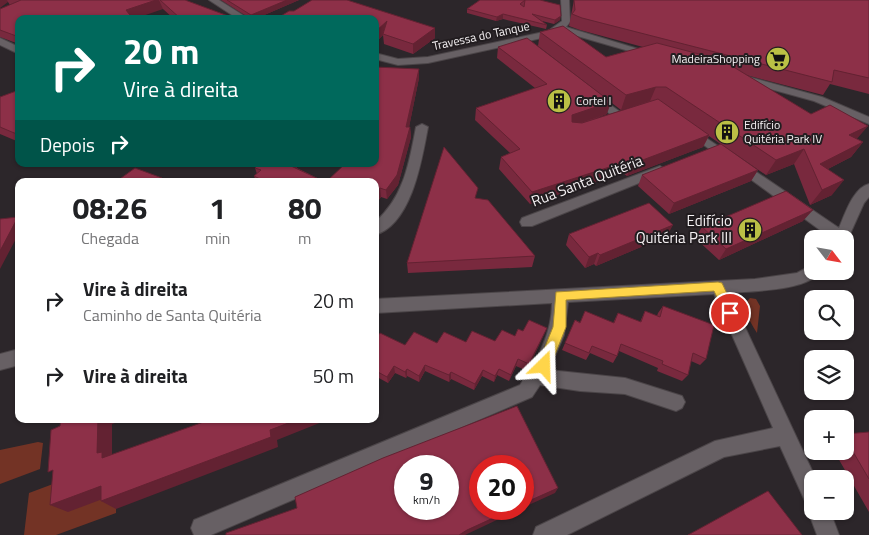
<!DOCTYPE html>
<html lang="pt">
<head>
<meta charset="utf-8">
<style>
  body { margin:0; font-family:"Titillium Web",sans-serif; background:#f6f6f6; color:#202124; height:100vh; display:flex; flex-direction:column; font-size:19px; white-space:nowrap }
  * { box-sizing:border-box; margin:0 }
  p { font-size:16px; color:#757577 }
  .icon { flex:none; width:28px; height:28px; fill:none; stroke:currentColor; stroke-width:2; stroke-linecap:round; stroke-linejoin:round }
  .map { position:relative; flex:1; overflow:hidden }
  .details { position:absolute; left:15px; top:178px; width:364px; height:245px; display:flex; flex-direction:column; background:#fff; border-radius:10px; box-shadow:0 1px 4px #0004 }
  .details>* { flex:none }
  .banner { position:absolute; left:15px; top:15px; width:364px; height:152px; border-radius:10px; box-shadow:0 1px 4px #0004; background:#00695c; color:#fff; overflow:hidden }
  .needle { width:32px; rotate:121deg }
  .fabs { position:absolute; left:804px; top:230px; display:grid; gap:10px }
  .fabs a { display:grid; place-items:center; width:50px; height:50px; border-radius:10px; background:#fff; box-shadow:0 1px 4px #0004; font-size:25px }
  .speed { position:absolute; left:394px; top:455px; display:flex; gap:10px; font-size:25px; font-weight:700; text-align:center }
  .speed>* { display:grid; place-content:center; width:65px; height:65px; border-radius:50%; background:#fff; box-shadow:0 1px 4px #0004; line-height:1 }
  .speed small { font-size:12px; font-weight:400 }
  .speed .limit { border:8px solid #d22; background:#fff; color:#111 }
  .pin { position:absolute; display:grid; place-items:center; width:42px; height:42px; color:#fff; margin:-21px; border:2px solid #fff; border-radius:50%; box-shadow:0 1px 5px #0007 }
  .me { position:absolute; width:55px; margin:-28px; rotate:22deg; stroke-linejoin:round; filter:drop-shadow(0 0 4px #0008) }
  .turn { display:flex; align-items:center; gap:18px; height:105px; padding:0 25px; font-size:22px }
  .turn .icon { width:65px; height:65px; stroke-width:2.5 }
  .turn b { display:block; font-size:35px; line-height:42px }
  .then { display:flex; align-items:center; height:48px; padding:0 25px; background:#0003; gap:10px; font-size:19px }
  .eta { display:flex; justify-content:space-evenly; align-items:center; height:85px; text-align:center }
  .eta b { font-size:30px; font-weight:700; line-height:35px }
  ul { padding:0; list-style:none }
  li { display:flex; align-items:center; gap:15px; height:75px; padding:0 25px }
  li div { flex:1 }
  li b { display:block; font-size:19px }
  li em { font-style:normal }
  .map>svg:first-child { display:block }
  .green { fill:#733325 }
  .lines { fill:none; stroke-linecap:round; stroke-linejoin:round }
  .minor-casing { stroke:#4b4548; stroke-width:2 }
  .minor { fill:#676064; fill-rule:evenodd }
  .wall { fill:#79293e }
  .shaded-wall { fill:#632232 }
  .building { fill:#8d3048; stroke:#632232; fill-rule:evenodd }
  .route { fill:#ffd54a; stroke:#a68a30 }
  .labels { text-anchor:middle; stroke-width:4; stroke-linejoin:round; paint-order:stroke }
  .far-street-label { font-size:12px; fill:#f4f0f2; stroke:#221d20 }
  .far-poi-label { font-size:12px; fill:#f4f0f2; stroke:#221d20; text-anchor:start }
  .street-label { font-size:15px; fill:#f4f0f2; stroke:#221d20 }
  .poi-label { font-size:15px; fill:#f4f0f2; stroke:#221d20; text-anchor:end }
</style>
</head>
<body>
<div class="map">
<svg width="869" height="535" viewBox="0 0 869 535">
  <rect width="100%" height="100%" fill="#2c262a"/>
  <path class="green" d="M750,298L756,299L760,306L757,333C751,323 740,307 750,298Z
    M38,442L43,443L40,469L0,484V450Z
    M69,478L116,494V513L56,535H24L29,493Z"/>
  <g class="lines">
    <g class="minor-casing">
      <path id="minor" d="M209,0H219L249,19H238Z
        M561,0H569L570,22L566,27L658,55L653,58L560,31L551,36L428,63L398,65L375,59V53L398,59L428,57L548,31L562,21Z
        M0,38L19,47V54L0,45Z
        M738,74L822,97L869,117V124L814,101L734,79V75Z
        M594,93L623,114V118H615L590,98L589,96Z
        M422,124L428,127C422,159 412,224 375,235V222C404,197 409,163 416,127Z
        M690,127L839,228C845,214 853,188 869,184V197L864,203L846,243L845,239H834L824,233L686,132L684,130Z
        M660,166L666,170L664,173L532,226H522L520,222L522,218Z
        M812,265V271H820C810,291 750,291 729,293L816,479H812V511H830L839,535H817L808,511L811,504L805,501L780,446L724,457L567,535H533L536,527L715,441L773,428L714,294L568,302L564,335L549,370L625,378L682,396L685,402L682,408L676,411L625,394L580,391L540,385L532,397L211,535H194L191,528L194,520L520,385C537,360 552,334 552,303L375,313V299L755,279L797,273Z
        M19,349V365L0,370V354Z"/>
    </g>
    <use href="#minor" class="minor"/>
  </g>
  <path class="wall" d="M0,0H185L231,17L232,19H174L163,9L19,19V44L0,37V9L10,5L8,2Z
    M221,0H299L255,19H251Z
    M480,0H540L560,20L554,24L542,21L547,25L546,29L503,19L496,21L467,13V9Z
    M574,0H869V94L830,84L823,95L746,75L811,114L863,142L851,157L828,169L832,195L810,205L794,164L766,175L709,136L703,147L627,176L623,173L530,204L499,169L501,157L510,153L475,120L476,108L535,88L497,58L498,47L607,114L594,119L651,101L621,110L538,46L540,32L606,57L643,47L580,30L569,26Z
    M375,19L435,28V38L413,54L384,44L383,35L375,43Z
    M419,69V78L409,127H410L411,137L398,185L387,199L381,197L375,205V164Z
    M19,90V142L0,134V97Z
    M259,164H295L297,168L323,181H256L254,176L257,174L255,168Z
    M758,170L751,181L669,214L638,186L642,175Z
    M477,199L535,256L532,267L408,273L407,263Z
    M803,221L719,260L695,238L702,227Z
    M569,234L667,236L596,266L594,264L585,268L566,245Z
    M663,306L706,359L700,365L691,361L688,375L682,381L657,371L658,368L619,351L617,356L613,363L590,353L586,360L562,350L575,320L580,322L613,323L618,313L640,322L645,311L657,316L658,313Z
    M523,331L544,334L527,371L516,366L509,381L497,375L494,382L482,376L474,390L451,379L449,382L425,371L419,382L407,376L406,378L395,373L388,383L377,377L375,381V339L405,345L495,341L515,336Z
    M869,432V512L834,451H845V434Z"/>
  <path class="shaded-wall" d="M0,0H7L8,2L0,8Z
    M156,0H159L163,9L134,19H131L126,10Z
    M287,0H299L255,19H252L251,15Z
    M503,14V19L496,21L497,17Z
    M561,16L560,20L554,24L555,20Z
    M387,21L383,34V35L375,43V32Z
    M435,28V38L413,54V44Z
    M419,69V78L407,137L406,127Z
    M656,87L650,101L621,110L626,95Z
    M611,102L607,114L569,127L572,115Z
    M868,126L856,140L849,135Z
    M410,127L411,137L398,185L387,199L386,190Z
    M709,135L703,147L627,176L632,164Z
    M863,142L851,157L816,175L820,164Z
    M804,149L794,164L766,175L776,160Z
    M628,161L623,173L530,204L532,192Z
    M293,164H295L298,172L291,166Z
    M758,170L751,181L669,214L674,203Z
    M844,180L832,195L810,205L822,190Z
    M380,188L381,197L375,205V194Z
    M813,210L803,221L719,260L726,249Z
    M18,217L19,233L0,269V251Z
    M673,225L667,236L596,266L600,255Z
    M598,253L594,264L585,268L589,257Z
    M547,328L544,334L527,371L529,364Z
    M518,359L516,366L509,381L511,375Z
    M425,365V371L419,382V376Z
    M394,366L395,373L388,383L387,377Z
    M407,369V376L406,378L405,372Z
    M499,369L497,375L494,382L495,376Z
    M483,370L482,376L474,390L475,384Z
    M376,371L377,377L375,381V372Z
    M451,372V379L449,382V375Z
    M98,419H121V421L112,424V458H102L97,453Z
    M299,419H321L322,422L277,440L278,447L116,509L101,501L270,430Z
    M101,486L116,494L68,512L50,505Z
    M558,488L555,493L522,508V504Z
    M513,509H520L465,535H459L467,530Z"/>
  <path class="building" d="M21,0H156L126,10L133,19H19V37L0,30V9Z
    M160,0H185L231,17L228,19H181Z
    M227,0H287L251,15Z
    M312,0H347L435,28L413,44L383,34L387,21L375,32V19H276L289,11H294Z
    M480,0H540L560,5L561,16L555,20L532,14L547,25L503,14L497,17L467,9ZM525,0L524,7L520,4Z
    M574,0H869V78L834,70L832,82L582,18L572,14L575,10Z
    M563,26L606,57L657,43L722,60L811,114L830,105L868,126L849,135L863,142L820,164L844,180L822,190L804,149L776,160L666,87H656L626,95L540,32Z
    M527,38L611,102L572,115V122L582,123L658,99L709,135L632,164L628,161L532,192L501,157L520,149L476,108L547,84L498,47Z
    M375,67L419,69L406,127H410L397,175L386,190L380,188L375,194V181H327L345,164H375Z
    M19,90V135L0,127V97Z
    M721,144L758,170L674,203L642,175Z
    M444,147L478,188L475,198L488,200L535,256L407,263Z
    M259,164H293L291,166L323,181H264L254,176L261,170L255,168Z
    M135,168L162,178L158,181H117Z
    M786,191L813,210L726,249L702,227Z
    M649,203L673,225L600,255L598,253L589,257L569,234Z
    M18,217L0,251V219Z
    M663,306L714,325L706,359L693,353L688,375L662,364L663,361L621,344L617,356L592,346L589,353L565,343L575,320L580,323L585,311L614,323L618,313L641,322L645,311L660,317Z
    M529,320L547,328L529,364L518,359L511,375L499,369L495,376L483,370L475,384L451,372L449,375L425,365L419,376L407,369L405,372L394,366L387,377L376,371L375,372V339L380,333L405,345L414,332L437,343L444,332L466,342L472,331L495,341L502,330L515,336L518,329L523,331Z
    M517,406L558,488L522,504V466H480V509H513L467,530L459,535H226V533L297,508L295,497L383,458ZM405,466H448V509H405Z
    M61,419H98L97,453L102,452V458L212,419H299L270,430L271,437L101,501V486L50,505L53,470L48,472L51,430L60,426Z
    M869,432V479L845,438V434Z
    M768,491L802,535H688Z"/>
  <path class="route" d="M718,282L722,283L736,313L734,316H726L714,291L566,300V327L549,370H539L537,366L553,327L556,292Z"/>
  <defs>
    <g id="supermarket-disc" transform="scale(1.25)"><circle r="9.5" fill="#bbc045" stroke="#221d20"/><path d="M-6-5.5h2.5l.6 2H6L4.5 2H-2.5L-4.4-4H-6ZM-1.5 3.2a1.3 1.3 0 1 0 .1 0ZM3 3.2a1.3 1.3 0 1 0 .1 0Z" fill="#111"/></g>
    <g id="building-disc" transform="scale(1.25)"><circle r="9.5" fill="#bbc045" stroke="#221d20"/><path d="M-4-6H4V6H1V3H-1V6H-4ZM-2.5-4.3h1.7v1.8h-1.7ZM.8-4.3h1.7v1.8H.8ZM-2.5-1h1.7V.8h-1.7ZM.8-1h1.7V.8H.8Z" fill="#111"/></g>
  </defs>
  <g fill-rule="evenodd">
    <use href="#supermarket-disc" x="778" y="59"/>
    <use href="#building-disc" x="559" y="101"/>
    <use href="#building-disc" x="727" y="132"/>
    <use href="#building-disc" x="750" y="230"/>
  </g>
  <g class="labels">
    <g class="far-street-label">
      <text transform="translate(481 36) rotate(-12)" y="4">Travessa do Tanque</text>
    </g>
    <g class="far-poi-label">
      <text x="760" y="63" text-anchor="end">MadeiraShopping</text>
      <text x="576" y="105">Cortel I</text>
      <text x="744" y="129">Edifício<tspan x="744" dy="14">Quitéria Park IV</tspan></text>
    </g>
    <g class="street-label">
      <text transform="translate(587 181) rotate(-21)" y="5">Rua Santa Quitéria</text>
    </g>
    <g class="poi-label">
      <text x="732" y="226">Edifício<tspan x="732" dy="17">Quitéria Park III</tspan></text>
    </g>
  </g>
</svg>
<div class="fabs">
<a><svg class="needle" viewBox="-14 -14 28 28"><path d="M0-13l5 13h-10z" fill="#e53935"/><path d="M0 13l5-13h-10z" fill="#757577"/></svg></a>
<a><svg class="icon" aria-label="search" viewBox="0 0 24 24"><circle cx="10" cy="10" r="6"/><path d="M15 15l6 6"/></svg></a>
<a><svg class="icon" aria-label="layers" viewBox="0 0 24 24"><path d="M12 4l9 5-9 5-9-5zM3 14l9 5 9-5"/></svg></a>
<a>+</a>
<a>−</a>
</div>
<div class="speed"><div>9<small>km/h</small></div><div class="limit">20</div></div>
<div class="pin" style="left:730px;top:313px;background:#d93025"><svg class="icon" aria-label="arrive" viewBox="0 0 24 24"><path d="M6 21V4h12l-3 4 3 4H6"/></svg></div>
<svg class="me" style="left:544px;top:366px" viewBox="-20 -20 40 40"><path d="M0-17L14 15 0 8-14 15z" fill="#ffd54a" stroke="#fff" stroke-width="4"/></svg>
<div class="banner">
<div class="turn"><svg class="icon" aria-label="right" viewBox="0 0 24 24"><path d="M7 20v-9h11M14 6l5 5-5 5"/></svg><div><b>20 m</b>Vire à direita</div></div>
<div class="then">Depois<svg class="icon" aria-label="right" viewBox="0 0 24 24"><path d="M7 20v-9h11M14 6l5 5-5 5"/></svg></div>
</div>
<section class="details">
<div class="eta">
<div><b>08:26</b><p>Chegada</p></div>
<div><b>1</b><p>min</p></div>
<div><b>80</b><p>m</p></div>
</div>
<ul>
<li><svg class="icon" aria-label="right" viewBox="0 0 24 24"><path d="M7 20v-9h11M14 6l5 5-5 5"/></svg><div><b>Vire à direita</b><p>Caminho de Santa Quitéria</p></div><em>20 m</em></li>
<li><svg class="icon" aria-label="right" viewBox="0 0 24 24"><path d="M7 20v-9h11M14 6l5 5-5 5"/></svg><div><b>Vire à direita</b></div><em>50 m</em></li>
</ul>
</section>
</div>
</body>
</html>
